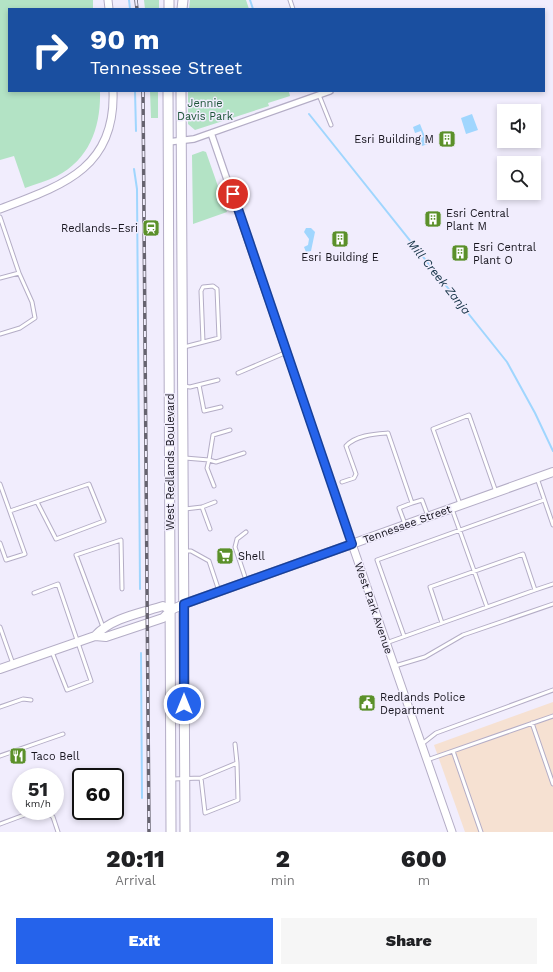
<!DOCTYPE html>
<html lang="en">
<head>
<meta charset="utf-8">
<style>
  body { margin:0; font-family:"Work Sans",sans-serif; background:#f6f6f6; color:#202124; height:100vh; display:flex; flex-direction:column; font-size:15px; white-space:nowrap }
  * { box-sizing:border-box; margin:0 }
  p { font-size:13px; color:#757577 }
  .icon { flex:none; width:22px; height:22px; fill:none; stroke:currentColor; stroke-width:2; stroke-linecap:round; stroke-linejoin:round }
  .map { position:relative; height:832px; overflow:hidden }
  .panel { display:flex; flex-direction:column; background:#fff; flex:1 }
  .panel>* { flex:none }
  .banner { position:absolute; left:8px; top:8px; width:537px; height:84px; border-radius:0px; box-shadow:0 2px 6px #0003; background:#1a4fa0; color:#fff; overflow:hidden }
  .tools { position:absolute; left:497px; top:104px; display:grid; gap:8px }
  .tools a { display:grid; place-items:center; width:44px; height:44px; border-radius:0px; background:#fff; box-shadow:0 2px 6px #0003; font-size:20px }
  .speed { position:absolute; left:12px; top:768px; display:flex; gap:8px; font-size:20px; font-weight:700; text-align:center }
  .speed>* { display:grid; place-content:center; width:52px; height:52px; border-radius:50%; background:#fff; box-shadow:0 2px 6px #0003; line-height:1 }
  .speed small { font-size:10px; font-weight:400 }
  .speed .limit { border:2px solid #111; border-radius:6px; background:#fff; color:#111 }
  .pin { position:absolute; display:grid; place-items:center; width:34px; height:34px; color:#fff; margin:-17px; border:2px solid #fff; border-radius:50%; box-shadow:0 1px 4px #0007 }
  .me { position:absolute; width:44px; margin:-22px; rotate:0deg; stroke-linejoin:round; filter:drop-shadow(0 0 3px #0008) }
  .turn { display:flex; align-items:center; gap:14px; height:84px; padding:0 16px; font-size:18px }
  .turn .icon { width:52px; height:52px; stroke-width:2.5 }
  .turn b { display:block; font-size:28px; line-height:34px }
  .eta { display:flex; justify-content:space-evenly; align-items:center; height:68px; text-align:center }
  .eta b { font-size:24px; font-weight:800; line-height:28px }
  .action { display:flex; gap:8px; margin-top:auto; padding:8px 16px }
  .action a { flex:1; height:46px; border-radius:0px; background:#2563eb; color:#fff; font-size:16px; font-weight:800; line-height:46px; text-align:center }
  .action a+a { background:#f6f6f6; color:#202124 }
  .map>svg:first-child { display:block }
  .industrial { fill:#f6e1d2 }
  .green { fill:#b3e3c5 }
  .water { fill:#a0d6fe }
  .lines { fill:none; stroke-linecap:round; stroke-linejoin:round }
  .stream { stroke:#a0d6fe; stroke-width:2 }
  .service-casing { stroke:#b4adc6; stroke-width:5 }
  .minor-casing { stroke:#b4adc6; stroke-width:8 }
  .tertiary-casing { stroke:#b4adc6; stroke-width:9 }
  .secondary-casing { stroke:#b4adc6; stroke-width:10 }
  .primary-casing { stroke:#b4adc6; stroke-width:11 }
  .service { stroke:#fff; stroke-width:3 }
  .minor { stroke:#fff; stroke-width:5.5 }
  .tertiary { stroke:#fff; stroke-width:7 }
  .secondary { stroke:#fff; stroke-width:8 }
  .primary { stroke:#fff; stroke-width:9 }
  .rail-casing { stroke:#66636f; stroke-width:3.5 }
  .rail { stroke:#f1edfd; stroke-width:2; stroke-dasharray:6; stroke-linecap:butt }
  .route-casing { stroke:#184099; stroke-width:10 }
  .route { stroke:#2563eb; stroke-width:7 }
  .labels { text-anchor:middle; stroke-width:3; stroke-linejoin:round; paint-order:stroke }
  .park-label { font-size:11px; fill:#1c5436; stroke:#f1edfd }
  .poi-label { font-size:11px; fill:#16141d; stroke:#f1edfd; text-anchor:start }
  .street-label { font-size:11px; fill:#16141d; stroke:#f1edfd }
  .water-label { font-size:12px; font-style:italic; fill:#153347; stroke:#f1edfd }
</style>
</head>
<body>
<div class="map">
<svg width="553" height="832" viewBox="0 0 553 832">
  <rect width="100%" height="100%" fill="#f1edfd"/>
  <path class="industrial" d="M553,702V832H465L434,745Z"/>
  <path class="green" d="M0,0H93V9H9V91H100C101,126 90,159 57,176C47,181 35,184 25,188L14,156L0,160Z
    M144,0H159V9H145Z
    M190,0H246L249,9H189Z
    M150,91H158V118H151Z
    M188,91H286L289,92L290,96L268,103L269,106L195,130L188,124Z
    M203,151L206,152L227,212L193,224L192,155Z"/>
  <path class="water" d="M472,114L478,130L466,134L461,118Z
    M420,124L428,144L422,146L420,138L423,137L421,131L415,133L413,127Z
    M306,228H311L315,232L311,251L306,252L304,247L308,245L309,239L304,232Z"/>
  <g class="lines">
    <path class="stream" d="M129,0L130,9
      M250,0L253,9
      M135,91L136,131
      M309,114L507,362L535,413L553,451
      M134,169L137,189L140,589
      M141,653L142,798"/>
    <g class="service-casing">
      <path id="service" d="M290,0L293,9
        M319,95L331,125
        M0,217L19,273L0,278
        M0,334L20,328L35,318L32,302L19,273
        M184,347L219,338L217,289L213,286L203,287L201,291L203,342
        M238,373L287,352
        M199,385L204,411L221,407
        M184,386L190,387L218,380
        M185,458L209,460L213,435L230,430
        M537,478L553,525
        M342,482L354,478L356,474L346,446C356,435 375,434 388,433L412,503L399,508L405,524
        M0,484L25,554L6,560L0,543
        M214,486L207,468L209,460L216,462L244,453
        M412,503L422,500L428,516
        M460,504L433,429L469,415L496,492
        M202,507L210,529
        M185,509L202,507L215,502
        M452,509L487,607
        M10,511L89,484L104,521L56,539L37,502
        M246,532L237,539L235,547L246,580
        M185,551H191L209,561L219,591
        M34,593L58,584L91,681L67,690L52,652
        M442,623L535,590
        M0,627L13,664
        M103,627L76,555L121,540L122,589
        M404,636L377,560L544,500
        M386,643L442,623L430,587L523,554L535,590L553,584
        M395,666L425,657L463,635L553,604
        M0,707L23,699L31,700
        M532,723L553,784
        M422,744L436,733L553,690
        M453,751L481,832
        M0,756L63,734
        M427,760L553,716
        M201,778L205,813L238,800L237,763
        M173,779L201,778L237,763L235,744
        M46,811L53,817L58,832
        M0,824L35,811"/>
    </g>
    <g class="minor-casing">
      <path id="minor" d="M211,133L352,544
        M168,142L194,139L330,91"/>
    </g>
    <g class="tertiary-casing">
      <path id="tertiary" d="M108,0L109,9
        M0,209C61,186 116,169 113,91
        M352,544L452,832"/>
    </g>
    <g class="secondary-casing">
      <path id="secondary" d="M95,636C111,618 141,613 163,606L171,610
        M0,669L95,636L106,637L163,618L171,610L184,604L553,472"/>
    </g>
    <g class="primary-casing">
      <path id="primary" d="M169,9V0
        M182,9L183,0
        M168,91L171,832
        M181,91L185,832"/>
    </g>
    <use href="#service" class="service"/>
    <use href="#minor" class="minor"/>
    <use href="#tertiary" class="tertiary"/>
    <use href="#secondary" class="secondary"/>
    <use href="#primary" class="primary"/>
    <g class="rail-casing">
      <path id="rail" d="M136,0L137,9
        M143,91L149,832"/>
    </g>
    <use href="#rail" class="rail"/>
  </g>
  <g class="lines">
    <g class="route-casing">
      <path id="route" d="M184,704V604L352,544L233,194"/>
    </g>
    <use href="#route" class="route"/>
  </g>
  <defs>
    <g id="building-square" transform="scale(0.9)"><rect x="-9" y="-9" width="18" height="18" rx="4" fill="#5b902a" stroke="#f1edfd"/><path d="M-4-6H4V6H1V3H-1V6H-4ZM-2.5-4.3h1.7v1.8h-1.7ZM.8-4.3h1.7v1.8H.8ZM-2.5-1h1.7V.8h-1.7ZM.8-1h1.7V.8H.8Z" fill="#fff"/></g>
    <g id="station-square" transform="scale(0.9)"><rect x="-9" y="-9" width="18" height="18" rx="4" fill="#5b902a" stroke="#f1edfd"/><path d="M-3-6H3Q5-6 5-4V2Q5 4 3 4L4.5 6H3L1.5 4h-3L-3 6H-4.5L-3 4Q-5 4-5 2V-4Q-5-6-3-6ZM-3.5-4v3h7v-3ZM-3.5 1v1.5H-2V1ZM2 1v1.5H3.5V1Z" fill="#fff"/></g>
    <g id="supermarket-square" transform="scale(0.9)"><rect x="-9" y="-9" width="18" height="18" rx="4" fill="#5b902a" stroke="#f1edfd"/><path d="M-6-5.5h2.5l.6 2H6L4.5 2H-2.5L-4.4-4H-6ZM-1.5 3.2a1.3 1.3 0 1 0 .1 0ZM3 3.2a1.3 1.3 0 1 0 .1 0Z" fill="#fff"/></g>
    <g id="civic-square" transform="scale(0.9)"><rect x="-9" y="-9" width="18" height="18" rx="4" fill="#5b902a" stroke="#f1edfd"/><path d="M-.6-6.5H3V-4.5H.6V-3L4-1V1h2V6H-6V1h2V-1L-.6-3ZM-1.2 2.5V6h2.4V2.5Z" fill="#fff"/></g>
    <g id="restaurant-square" transform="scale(0.9)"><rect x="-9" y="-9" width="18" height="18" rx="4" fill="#5b902a" stroke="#f1edfd"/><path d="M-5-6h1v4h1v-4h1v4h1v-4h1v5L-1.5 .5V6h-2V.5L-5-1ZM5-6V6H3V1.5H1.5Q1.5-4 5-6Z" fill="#fff"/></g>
  </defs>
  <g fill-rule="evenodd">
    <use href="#building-square" x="447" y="139"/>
    <use href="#building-square" x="433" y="219"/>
    <use href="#station-square" x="151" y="228"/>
    <use href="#building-square" x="340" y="239"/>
    <use href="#building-square" x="460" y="253"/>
    <use href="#supermarket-square" x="225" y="556"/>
    <use href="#civic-square" x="367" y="703"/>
    <use href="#restaurant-square" x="18" y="756"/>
  </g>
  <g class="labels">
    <g class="park-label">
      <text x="205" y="107">Jennie<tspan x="205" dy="13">Davis Park</tspan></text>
    </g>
    <g class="poi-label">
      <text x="434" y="143" text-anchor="end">Esri Building M</text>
      <text x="446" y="217">Esri Central<tspan x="446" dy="13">Plant M</tspan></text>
      <text x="138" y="232" text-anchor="end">Redlands–Esri</text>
      <text x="473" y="251">Esri Central<tspan x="473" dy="13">Plant O</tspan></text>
      <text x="340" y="261" text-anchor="middle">Esri Building E</text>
      <text x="238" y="560">Shell</text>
      <text x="380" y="701">Redlands Police<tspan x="380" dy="13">Department</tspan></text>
      <text x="31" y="760">Taco Bell</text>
    </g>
    <g class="street-label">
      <text transform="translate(170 462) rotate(-90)" y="4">West Redlands Boulevard</text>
      <text transform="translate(407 524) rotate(-20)" y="4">Tennessee Street</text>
      <text transform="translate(374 608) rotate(71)" y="4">West Park Avenue</text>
    </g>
    <g class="water-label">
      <text transform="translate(439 277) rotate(51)" y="4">Mill Creek Zanja</text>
    </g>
  </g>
</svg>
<div class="tools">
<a><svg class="icon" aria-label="sound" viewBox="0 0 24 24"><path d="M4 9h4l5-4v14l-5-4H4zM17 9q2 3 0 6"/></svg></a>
<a><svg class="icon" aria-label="search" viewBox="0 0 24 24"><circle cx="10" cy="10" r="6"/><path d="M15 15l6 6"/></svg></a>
</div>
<div class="speed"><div>51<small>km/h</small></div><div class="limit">60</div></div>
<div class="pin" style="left:233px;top:194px;background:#d93025"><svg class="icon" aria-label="arrive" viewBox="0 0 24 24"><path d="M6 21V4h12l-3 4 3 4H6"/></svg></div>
<svg class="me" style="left:184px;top:704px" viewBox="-20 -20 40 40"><circle r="17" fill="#2563eb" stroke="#fff" stroke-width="3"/><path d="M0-11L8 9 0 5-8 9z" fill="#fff"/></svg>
<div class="banner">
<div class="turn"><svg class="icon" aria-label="right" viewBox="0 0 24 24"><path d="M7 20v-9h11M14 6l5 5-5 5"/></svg><div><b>90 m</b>Tennessee Street</div></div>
</div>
</div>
<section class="panel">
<div class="eta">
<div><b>20:11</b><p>Arrival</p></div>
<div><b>2</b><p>min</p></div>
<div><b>600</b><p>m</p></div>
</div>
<div class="action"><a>Exit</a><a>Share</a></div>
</section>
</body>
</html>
